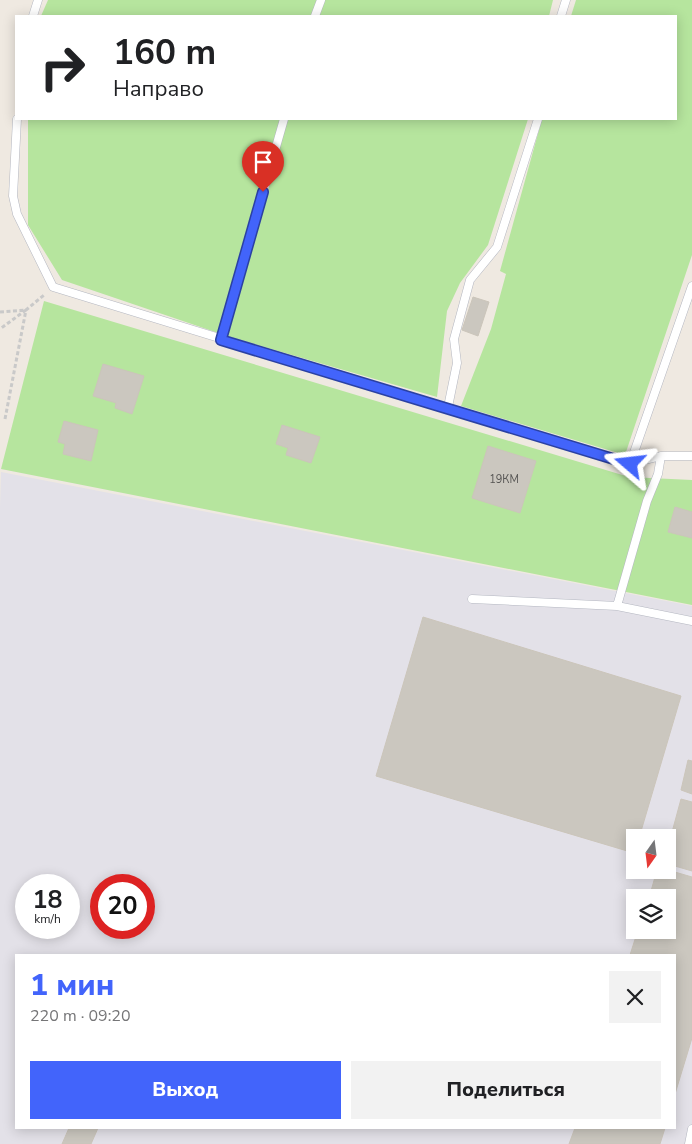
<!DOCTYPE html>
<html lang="ru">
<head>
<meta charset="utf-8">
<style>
  body { margin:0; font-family:"Nunito Sans",sans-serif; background:#f2f2f2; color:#202124; height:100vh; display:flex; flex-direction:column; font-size:19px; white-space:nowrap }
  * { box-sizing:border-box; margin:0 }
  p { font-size:16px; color:#757577 }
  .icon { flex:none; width:28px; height:28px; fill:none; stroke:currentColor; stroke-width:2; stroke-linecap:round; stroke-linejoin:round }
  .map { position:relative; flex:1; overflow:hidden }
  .panel { position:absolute; left:15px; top:954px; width:661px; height:175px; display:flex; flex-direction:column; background:#fff; border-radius:0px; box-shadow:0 2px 12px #0003 }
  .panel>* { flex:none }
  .guide { position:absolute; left:15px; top:15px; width:662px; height:105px; border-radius:0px; box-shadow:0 2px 12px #0003; background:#fff; color:#202124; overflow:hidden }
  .needle { width:32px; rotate:194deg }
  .fabs { position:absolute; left:626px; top:829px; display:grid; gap:10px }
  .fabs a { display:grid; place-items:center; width:50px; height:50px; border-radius:0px; background:#fff; box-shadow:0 2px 12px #0003; font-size:25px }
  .speed { position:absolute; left:15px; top:874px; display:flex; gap:10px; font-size:25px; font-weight:700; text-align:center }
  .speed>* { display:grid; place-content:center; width:65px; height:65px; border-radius:50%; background:#fff; box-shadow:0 2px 12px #0003; line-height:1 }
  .speed small { font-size:12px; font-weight:400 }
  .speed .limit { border:8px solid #d22; background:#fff; color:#111 }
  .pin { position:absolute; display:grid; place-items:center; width:42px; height:42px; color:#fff; margin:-51px -21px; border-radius:50% 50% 50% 0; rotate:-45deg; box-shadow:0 0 5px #0007 }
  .pin .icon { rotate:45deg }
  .me { position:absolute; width:55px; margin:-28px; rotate:287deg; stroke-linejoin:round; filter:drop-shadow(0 0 4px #0008) }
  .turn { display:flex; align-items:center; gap:18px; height:105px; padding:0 15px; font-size:22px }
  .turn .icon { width:65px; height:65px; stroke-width:2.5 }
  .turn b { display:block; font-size:35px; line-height:42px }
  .round { display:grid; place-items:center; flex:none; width:52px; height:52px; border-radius:0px; background:#f2f2f2 }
  .overview { display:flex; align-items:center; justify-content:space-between; height:85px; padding:0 15px }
  h1 { font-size:30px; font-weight:800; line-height:38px; color:#4264fb }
  .action { display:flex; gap:10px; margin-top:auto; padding:10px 15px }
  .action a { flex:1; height:58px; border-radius:0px; background:#4264fb; color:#fff; font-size:20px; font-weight:800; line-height:58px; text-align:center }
  .action a+a { background:#f2f2f2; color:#202124 }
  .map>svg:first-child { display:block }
  .industrial { fill:#e3e1e8; fill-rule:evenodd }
  .green { fill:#b6e59e }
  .building { fill:#cbc7bf; stroke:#cbc5ba }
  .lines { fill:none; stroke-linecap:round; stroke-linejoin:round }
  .service-casing { stroke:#b4b7c1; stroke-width:9 }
  .path { stroke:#c9c9c9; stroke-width:3; stroke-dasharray:4 2.5; stroke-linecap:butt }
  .service { stroke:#fff; stroke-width:8 }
  .route-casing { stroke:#2b41a3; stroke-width:12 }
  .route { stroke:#4264fb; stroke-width:9 }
  .labels { text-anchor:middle; stroke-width:4.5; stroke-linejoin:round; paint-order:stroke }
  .number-label { font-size:11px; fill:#555452 }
</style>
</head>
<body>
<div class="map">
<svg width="692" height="1144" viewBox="0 0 692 1144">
  <rect width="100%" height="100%" fill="#efe9e1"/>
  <path class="industrial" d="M1,472L692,606V1144H0V507ZM635,838H668V870H635ZM26,885H69V928H26ZM101,885H144V928H101ZM635,898H668V930H635ZM16,955H675V1128H16Z"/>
  <path class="green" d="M48,0H553L549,16H41Z
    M576,0H692V255L625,455L461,406L491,329L506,274L500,271L542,119H676V16H571Z
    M28,119H528L488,245L460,283L447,311L437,397L230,337L62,280L28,225Z
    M44,301L629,477L692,480V605L1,469Z"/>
  <path class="building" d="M473,297L489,302L478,336L462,330Z
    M103,364L144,376L132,414L115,408L116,403L93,396Z
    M64,421L98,430L91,461L63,454L65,444L58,442Z
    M282,425L320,437L311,463L286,455L288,448L276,444Z
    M488,446L536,461L520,513L472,498Z
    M675,507L692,512V538L668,532Z
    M423,617L681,696L639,838H635L634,853L376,776Z
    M688,760L692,761V794L681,790Z
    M681,799L692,802V871L668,864V847Z
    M657,870H668L692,877V1038L675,1094V955H630L638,930H668V898H649Z
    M69,1128H98L91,1144H62Z
    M575,1128H665L660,1144H569Z"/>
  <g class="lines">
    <g class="service-casing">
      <path id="service" d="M33,16L38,0
        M315,16L321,0
        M561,16L566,0
        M17,119L13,196L17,214L53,287L630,464L661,456H692
        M221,339L284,119
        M448,407L457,363L454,339L470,280L497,247L538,119
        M661,456L658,474L647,501L617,606L692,621
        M630,464L692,286
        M472,599L617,606
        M689,1144L692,1129"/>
    </g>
    <path class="path" d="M0,312L26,310L0,329
      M5,419L26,310L44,295"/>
    <use href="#service" class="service"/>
  </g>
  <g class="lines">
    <g class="route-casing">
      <path id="route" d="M263,192L221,340L630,464"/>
    </g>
    <use href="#route" class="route"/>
  </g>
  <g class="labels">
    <g class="number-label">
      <text x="504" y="483">19КМ</text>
    </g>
  </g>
</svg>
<div class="fabs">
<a><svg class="needle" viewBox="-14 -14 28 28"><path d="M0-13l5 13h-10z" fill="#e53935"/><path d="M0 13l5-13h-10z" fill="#757577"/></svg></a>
<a><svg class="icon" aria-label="layers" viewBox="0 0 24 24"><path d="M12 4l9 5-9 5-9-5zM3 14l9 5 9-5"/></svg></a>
</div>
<div class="speed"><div>18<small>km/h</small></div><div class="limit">20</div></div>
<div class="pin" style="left:263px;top:192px;background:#d93025"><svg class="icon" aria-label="arrive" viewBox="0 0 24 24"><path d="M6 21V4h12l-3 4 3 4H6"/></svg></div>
<svg class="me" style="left:630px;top:464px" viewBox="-20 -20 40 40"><path d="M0-17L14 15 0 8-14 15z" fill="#4264fb" stroke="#fff" stroke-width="4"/></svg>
<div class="guide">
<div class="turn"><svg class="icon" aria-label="right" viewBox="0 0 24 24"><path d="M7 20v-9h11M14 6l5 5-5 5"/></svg><div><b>160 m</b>Направо</div></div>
</div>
<section class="panel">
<div class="overview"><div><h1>1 мин</h1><p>220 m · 09:20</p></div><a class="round"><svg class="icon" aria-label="close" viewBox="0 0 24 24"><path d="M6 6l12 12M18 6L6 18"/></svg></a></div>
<div class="action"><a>Выход</a><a>Поделиться</a></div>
</section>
</div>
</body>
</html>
